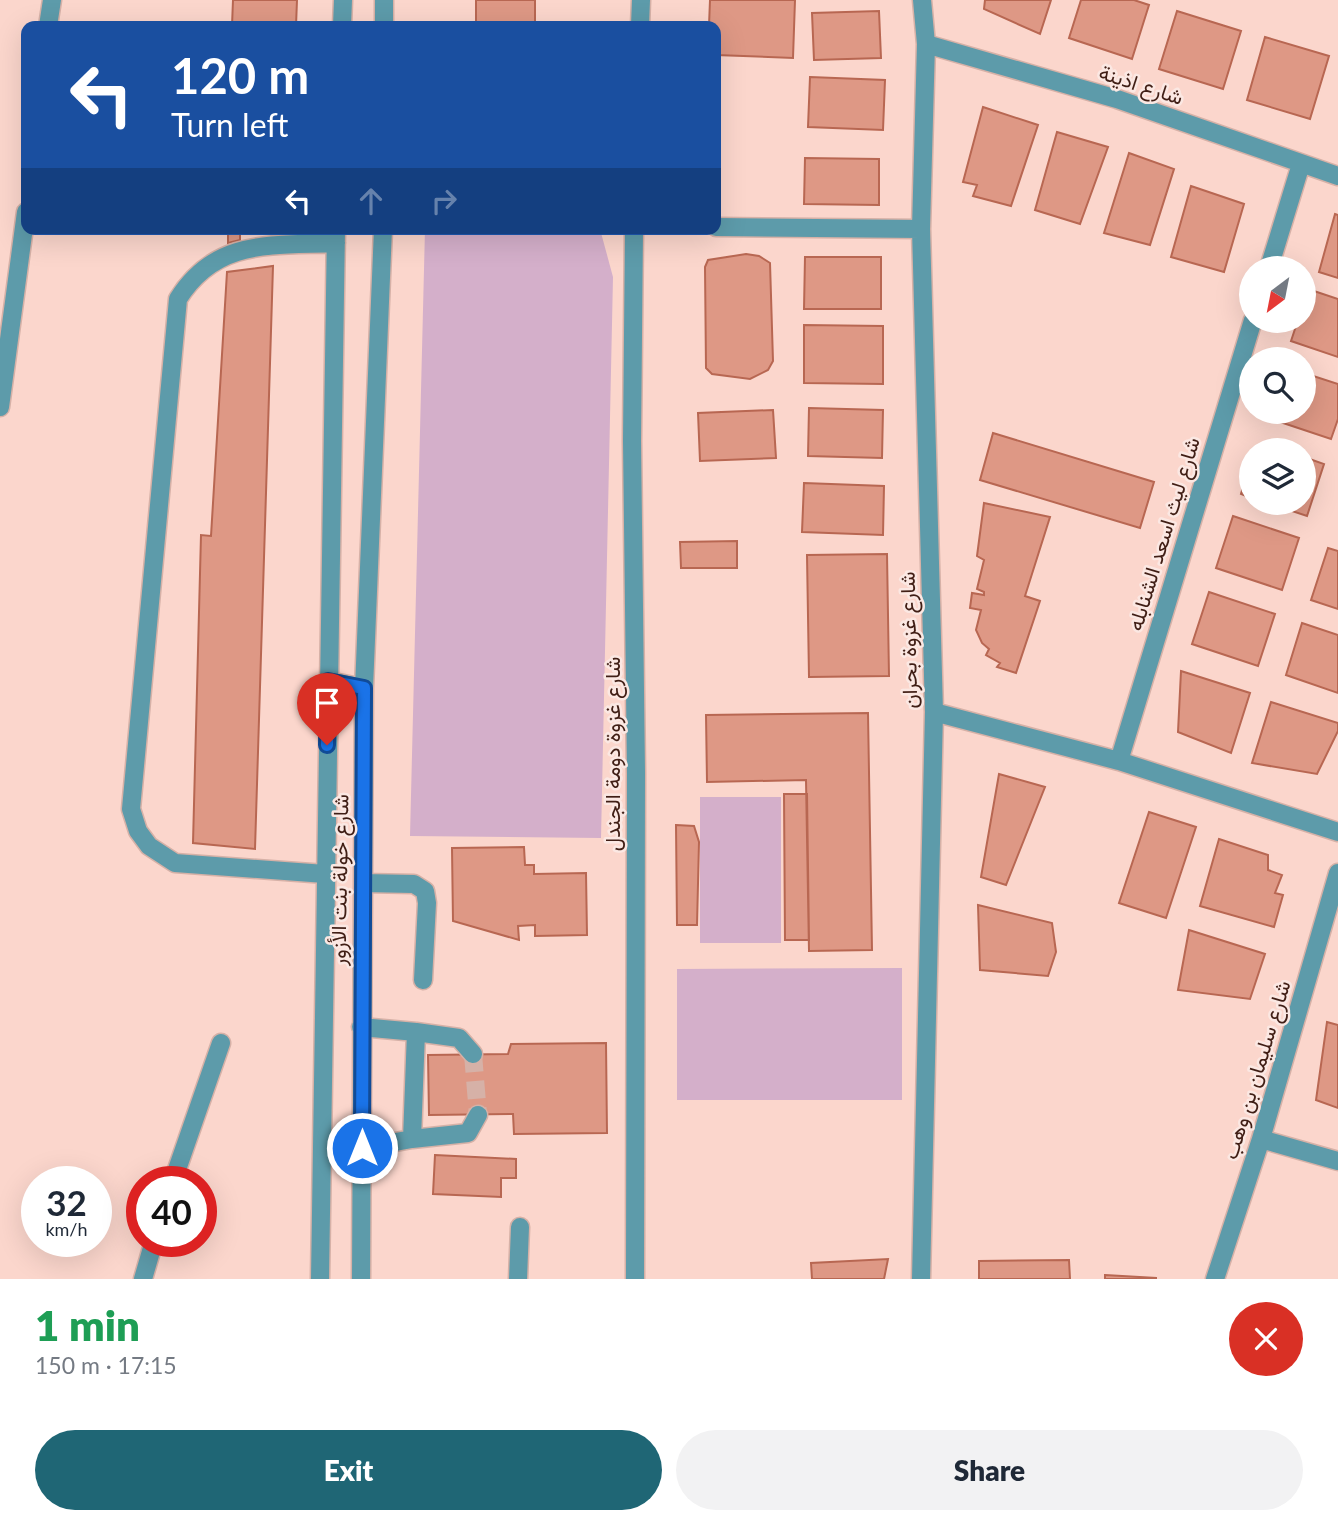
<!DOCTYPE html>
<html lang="en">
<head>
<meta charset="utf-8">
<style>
  body { margin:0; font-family:Lato,Vazirmatn,sans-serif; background:#f2f2f3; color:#1f2937; height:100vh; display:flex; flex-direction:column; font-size:26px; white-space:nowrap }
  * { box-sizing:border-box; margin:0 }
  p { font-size:23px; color:#747a83 }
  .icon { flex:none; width:38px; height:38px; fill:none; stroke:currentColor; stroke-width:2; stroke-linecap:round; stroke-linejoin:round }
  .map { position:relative; height:1279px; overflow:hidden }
  .details { display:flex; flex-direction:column; background:#fff; flex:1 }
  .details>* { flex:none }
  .hud { position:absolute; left:21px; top:21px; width:700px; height:214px; border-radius:14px; box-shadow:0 7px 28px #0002; background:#1a4fa0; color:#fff; overflow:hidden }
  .needle { width:46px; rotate:212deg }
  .tools { position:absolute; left:1239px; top:256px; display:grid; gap:14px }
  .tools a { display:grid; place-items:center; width:77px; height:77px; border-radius:50%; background:#fff; box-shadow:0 7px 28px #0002; font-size:35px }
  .speed { position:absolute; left:21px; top:1166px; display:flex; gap:14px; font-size:35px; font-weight:700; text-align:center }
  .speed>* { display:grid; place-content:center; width:91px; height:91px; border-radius:50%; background:#fff; box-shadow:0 7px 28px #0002; line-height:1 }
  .speed small { font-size:18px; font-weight:400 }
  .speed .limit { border:10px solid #d22; background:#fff; color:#111 }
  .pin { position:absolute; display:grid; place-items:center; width:60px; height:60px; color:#fff; margin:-72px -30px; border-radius:50% 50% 50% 0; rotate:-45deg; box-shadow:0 0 7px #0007 }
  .pin .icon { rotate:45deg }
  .me { position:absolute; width:77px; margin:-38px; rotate:0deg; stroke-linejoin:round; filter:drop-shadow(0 0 5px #0008) }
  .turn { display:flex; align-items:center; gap:24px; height:147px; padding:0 35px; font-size:32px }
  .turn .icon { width:91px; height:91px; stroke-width:2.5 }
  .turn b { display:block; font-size:49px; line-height:60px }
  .lanes { display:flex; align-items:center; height:66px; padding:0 35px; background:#0003; justify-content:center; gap:35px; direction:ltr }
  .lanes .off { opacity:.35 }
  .round { display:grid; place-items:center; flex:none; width:74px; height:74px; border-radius:37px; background:#f2f2f3 }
  .overview { display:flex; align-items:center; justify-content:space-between; height:119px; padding:0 35px }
  h1 { font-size:42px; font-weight:800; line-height:52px; color:#1e9e55 }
  .primary-button { display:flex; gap:14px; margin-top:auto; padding:14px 35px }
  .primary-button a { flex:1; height:80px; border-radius:42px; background:#1f6675; color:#fff; font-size:28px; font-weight:800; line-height:80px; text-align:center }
  .primary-button a+a { background:#f2f2f3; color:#1f2937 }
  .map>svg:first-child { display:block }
  .green { fill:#d4afca }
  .building { fill:#de9885; stroke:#b86752; stroke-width:2 }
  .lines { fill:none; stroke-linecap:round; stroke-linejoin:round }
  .minor-tunnel { stroke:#d6b1a7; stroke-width:18; stroke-dasharray:18 9; stroke-linecap:butt }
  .minor-casing { stroke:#d6b1a7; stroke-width:21 }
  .minor { stroke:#5d9baa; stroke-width:18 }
  .route-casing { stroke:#114b97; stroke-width:18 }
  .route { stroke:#1a73e8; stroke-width:12 }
  .labels { text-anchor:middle; stroke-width:5; stroke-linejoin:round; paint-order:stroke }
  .street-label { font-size:21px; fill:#401e15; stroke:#fbe8e3 }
</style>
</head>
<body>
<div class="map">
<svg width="1338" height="1279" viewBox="0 0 1338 1279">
  <rect width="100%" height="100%" fill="#fbd6cc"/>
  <path class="green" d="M425,229H600L613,277L601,838L410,836Z
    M700,797H781V943H700Z
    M902,968V1100H677V969Z"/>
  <path class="building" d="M233,0H297L296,26H232Z
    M476,0H535V26H476Z
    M710,0H795L793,58L716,55V26H709Z
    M985,0H1051L1040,34L984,9Z
    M1081,0H1134L1149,5L1132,59L1069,38Z
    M879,11L881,58L814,60L812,13Z
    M1177,11L1241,31L1223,89L1159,69Z
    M1265,37L1329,56L1310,119L1247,100Z
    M810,77L885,80L883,130L808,127Z
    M983,107L1038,125L1011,206L973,196L977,185L963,182Z
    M1057,132L1108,147L1080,224L1035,210Z
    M1129,153L1174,169L1150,245L1104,233Z
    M805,158L879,159V205L804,204Z
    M1191,186L1244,204L1224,272L1171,257Z
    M1335,214L1338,215V278L1319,272Z
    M228,229H240V240L228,243Z
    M746,254L759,256L770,263L773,361L768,370L750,379L712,374L706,368L705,267L708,260Z
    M805,257H881V309H804Z
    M273,266L255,849L193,843L201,535L211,536L227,272Z
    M1308,289L1338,299V357L1291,341L1298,320H1304V303Z
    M804,325L883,326V384L804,383Z
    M1304,373L1338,384V419L1331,439L1265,417L1267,411H1304Z
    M809,408L883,410L882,458L808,456Z
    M773,410L776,458L700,461L698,413Z
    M993,433L1154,482L1140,528L980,480Z
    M1304,457L1324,464L1307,516L1265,502H1304Z
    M1251,461V498L1241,494Z
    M804,483L884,486L883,535L802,532Z
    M984,503L1050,517L1025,596L1040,601L1016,673L997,667L1000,663L986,655L989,649L982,643L976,630L981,610L970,608L972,593L984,595V592L977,589L984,560L977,556Z
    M1233,516L1299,538L1282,590L1216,568Z
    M737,541V568H681L680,542Z
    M1328,548L1338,551V609L1311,600Z
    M887,554L889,676L809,677L807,555Z
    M1209,592L1275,614L1258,666L1192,644Z
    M1302,623L1338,635V693L1286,675Z
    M1181,671L1250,693L1231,753L1178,732Z
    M1271,702L1338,723V731L1317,774L1252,763Z
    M868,713L872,950L809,951L806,780L707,782L706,715Z
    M999,774L1045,787L1006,885L981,877Z
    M784,794H807L809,940H785Z
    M1149,812L1196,827L1166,918L1119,903Z
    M676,825L694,826L699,842L697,925H677Z
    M1219,839L1268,855V870L1282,875L1275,893L1283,895L1274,927L1200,906Z
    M524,847L525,865H534V874L586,873L587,935L535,936V925L518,926L519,940L453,921L452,848Z
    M978,905L1052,923L1056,952L1048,976L980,970Z
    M1189,930L1265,954L1250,999L1178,990Z
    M1327,1022L1338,1025V1108L1316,1100Z
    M606,1043L607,1133L514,1134L513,1114L429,1115L428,1055L508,1054L511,1044Z
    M435,1155L516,1159V1178H501V1197L433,1194Z
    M888,1259L884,1279H812L811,1263Z
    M1069,1260L1070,1279H979V1261Z
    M1105,1275L1156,1278V1279H1105Z"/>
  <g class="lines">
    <path class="minor-tunnel" d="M473,1054L478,1115"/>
    <g class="minor-casing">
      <path id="minor" d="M48,26L52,0
        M342,26L343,0
        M384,26V0
        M640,26L641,0
        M926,44L1117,99L1338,176
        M716,227L921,229
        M634,229L632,441L636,773L635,1279
        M1269,268L1301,164
        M0,407L26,212
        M328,681L364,688
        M934,712L1119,761L1338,832
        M1119,761L1253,320
        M325,874L175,863L149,846L138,831L131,809L178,299C216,238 272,246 336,243
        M363,883L414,884L425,891L427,903L423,980
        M361,1027L416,1032L412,1139L362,1148
        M416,1032L459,1038L473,1054
        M412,1139L468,1133L478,1115
        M1261,1139L1338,1161
        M173,1181L221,1043
        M143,1279L154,1241
        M320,1279L336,229
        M361,1279L364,688L383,229
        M518,1279L520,1227
        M921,1279L934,712L921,229L926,44L922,0
        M1215,1279L1261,1139L1338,873"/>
    </g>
    <use href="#minor" class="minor"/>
  </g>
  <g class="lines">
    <g class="route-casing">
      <path id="route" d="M327,745L328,681L364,688L362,1148"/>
    </g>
    <use href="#route" class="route"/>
  </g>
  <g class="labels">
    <g class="street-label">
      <text transform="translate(1141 85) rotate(18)" y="7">شارع اذينة</text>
      <text transform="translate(1164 534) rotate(-73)" y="7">شارع ليث اسعد الشنابله</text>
      <text transform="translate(909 640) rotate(-91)" y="7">شارع غزوة بحران</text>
      <text transform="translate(613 754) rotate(-90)" y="7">شارع غزوة دومة الجندل</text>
      <text transform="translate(340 880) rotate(-89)" y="7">شارع خولة بنت الأزور</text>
      <text transform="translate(1257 1070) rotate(-73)" y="7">شارع سليمان بن وهب</text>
    </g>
  </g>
</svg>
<div class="tools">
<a><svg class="needle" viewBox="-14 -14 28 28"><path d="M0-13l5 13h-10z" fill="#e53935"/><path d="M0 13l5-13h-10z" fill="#747a83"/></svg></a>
<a><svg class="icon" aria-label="search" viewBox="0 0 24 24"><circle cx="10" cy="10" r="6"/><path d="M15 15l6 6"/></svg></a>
<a><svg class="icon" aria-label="layers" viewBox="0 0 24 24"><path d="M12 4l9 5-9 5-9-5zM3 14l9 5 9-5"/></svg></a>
</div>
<div class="speed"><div>32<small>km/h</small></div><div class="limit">40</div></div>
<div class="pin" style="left:327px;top:745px;background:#d93025"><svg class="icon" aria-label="arrive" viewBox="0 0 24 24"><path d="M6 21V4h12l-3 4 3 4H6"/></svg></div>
<svg class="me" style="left:362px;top:1148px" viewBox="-20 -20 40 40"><circle r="17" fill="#1a73e8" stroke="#fff" stroke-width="3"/><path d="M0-11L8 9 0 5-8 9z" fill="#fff"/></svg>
<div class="hud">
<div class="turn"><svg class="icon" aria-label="left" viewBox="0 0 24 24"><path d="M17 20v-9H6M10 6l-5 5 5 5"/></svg><div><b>120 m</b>Turn left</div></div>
<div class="lanes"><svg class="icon" aria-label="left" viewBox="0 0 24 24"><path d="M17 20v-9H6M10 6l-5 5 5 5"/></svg><svg class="icon off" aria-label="ahead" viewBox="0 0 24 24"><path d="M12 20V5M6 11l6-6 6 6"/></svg><svg class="icon off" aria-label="right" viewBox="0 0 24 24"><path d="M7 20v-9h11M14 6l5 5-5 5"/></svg></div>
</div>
</div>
<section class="details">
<div class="overview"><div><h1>1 min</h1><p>150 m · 17:15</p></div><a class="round" style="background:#d93025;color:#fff"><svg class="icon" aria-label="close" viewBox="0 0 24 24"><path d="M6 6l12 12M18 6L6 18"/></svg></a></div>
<div class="primary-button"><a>Exit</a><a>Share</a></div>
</section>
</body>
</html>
